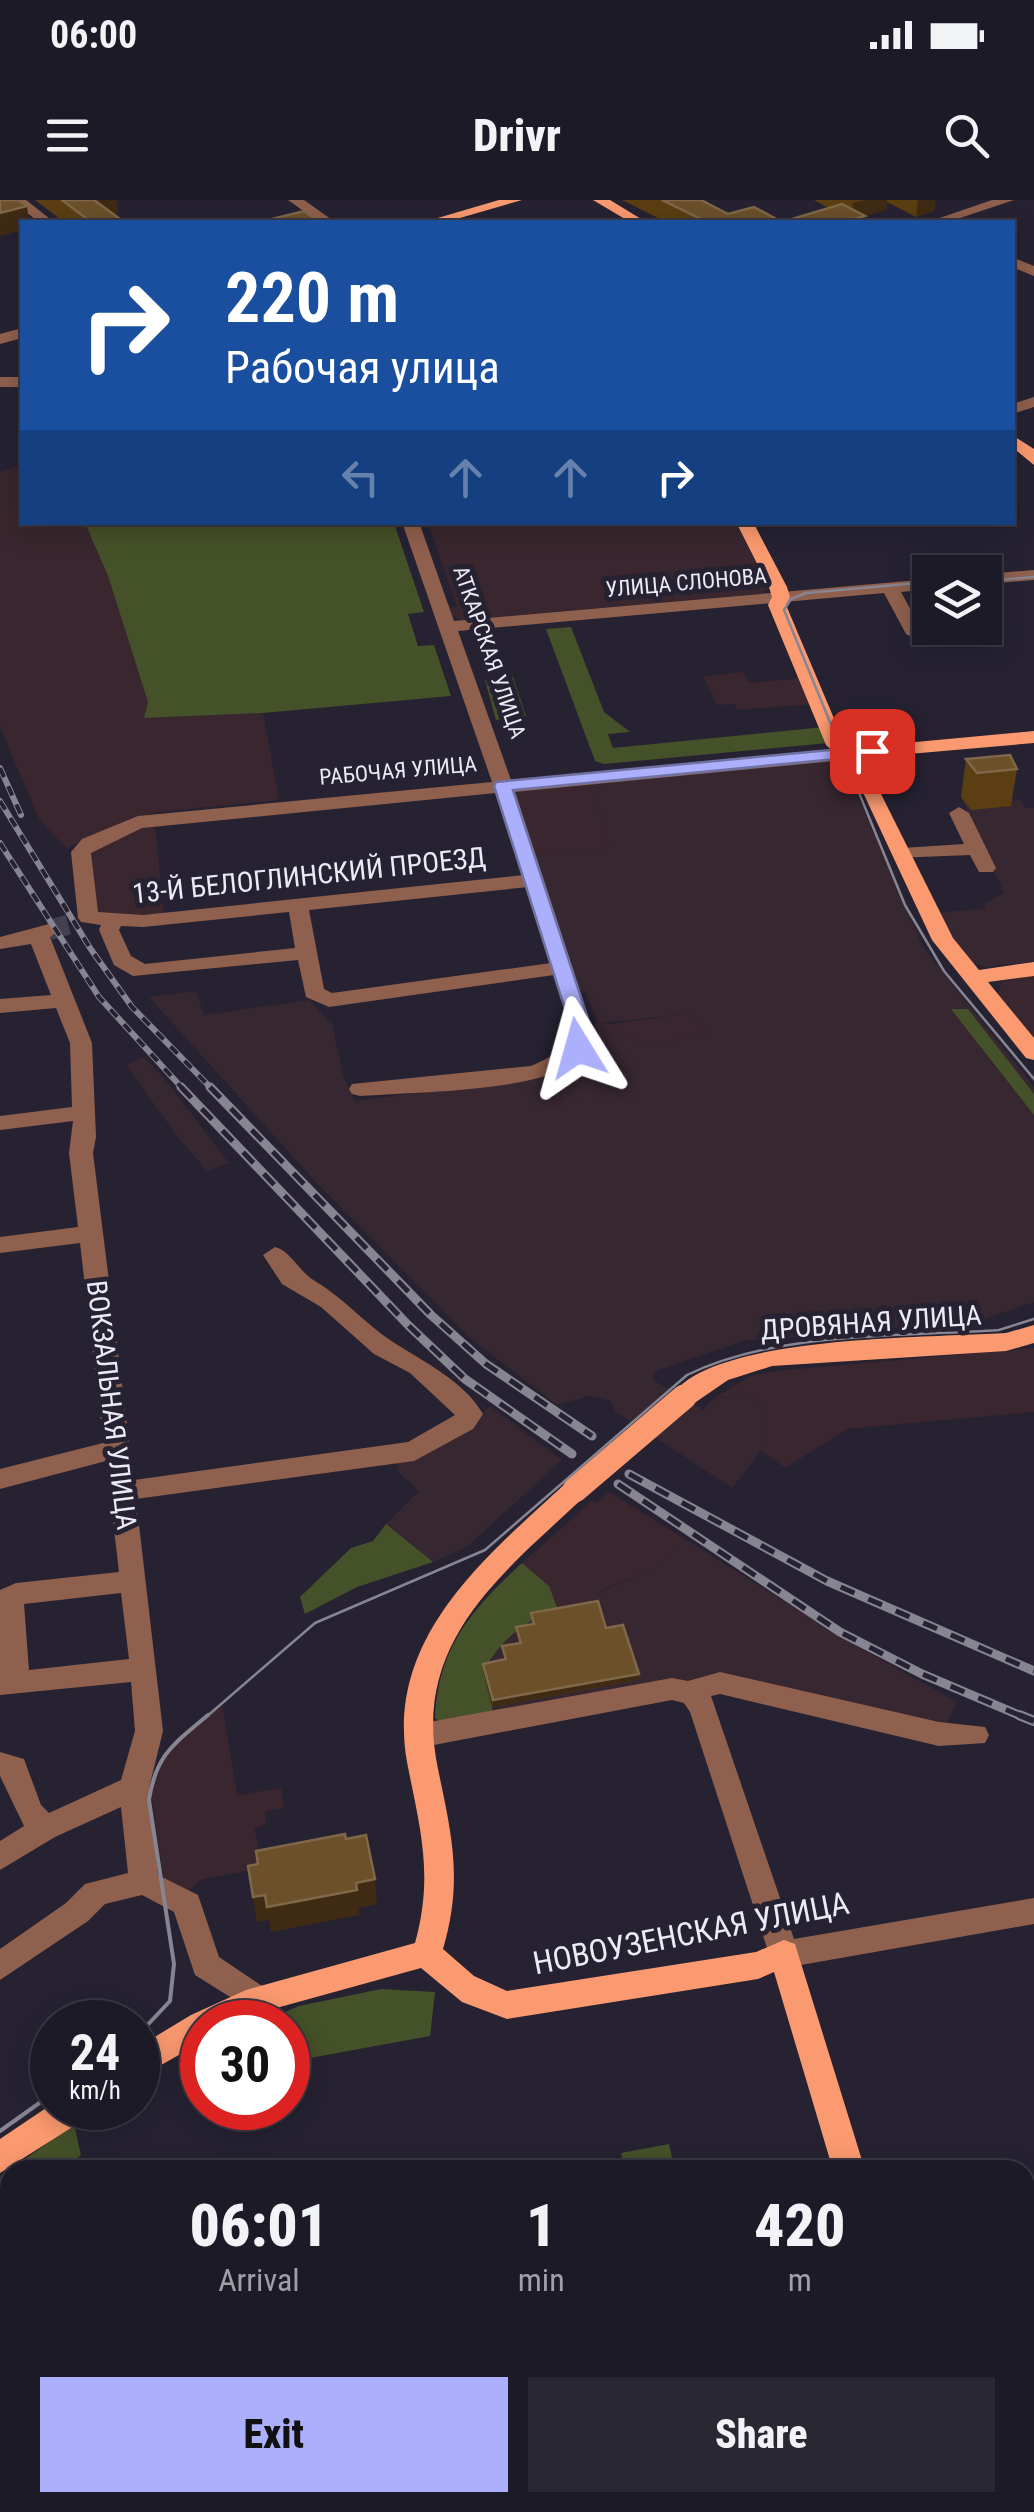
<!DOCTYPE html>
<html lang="en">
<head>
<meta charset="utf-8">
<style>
  body { margin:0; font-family:"Roboto Condensed",sans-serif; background:#292732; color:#f1f3f6; height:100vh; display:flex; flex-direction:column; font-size:38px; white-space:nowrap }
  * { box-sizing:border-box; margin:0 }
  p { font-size:32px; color:#a0a1a7 }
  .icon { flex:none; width:55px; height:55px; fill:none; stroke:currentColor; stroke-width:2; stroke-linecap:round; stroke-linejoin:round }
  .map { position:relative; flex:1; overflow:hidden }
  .panel { position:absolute; left:0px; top:1960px; width:1035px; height:352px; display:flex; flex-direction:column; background:#1c1a26; border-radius:30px 30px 0 0; box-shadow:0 5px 25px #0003,0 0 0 2px #3a3843 }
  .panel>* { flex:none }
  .banner { position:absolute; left:20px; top:20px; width:995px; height:305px; border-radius:0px; box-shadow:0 5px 25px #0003,0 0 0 2px #3a3843; background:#1a4fa0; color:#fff; overflow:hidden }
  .controls { position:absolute; left:912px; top:355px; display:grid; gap:20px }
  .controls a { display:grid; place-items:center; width:90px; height:90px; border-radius:0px; background:#1c1a26; box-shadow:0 5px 25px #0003,0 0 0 2px #3a3843; font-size:50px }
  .speed { position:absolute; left:30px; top:1800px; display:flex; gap:20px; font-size:50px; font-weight:700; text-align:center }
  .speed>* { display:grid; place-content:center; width:130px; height:130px; border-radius:50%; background:#1c1a26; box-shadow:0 5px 25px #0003,0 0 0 2px #3a3843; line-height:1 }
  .speed small { font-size:25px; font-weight:400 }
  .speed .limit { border:15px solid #d22; background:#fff; color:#111 }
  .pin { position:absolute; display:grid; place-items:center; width:85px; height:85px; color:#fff; margin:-42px; border-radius:20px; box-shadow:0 5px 15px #0006 }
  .me { position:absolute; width:110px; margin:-55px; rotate:352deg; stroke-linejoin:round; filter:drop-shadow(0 0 8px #0008) }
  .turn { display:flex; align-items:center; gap:35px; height:210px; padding:0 40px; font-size:45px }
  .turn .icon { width:130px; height:130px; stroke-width:2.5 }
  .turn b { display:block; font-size:70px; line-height:85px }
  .lanes { display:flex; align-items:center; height:95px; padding:0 40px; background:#0003; justify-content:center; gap:50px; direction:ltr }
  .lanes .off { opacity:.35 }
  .eta { display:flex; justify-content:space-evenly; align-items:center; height:170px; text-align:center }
  .eta b { font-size:60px; font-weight:800; line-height:70px }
  .primary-button { display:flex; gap:20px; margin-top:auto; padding:20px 40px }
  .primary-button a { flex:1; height:115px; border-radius:0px; background:#acaffb; color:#111; font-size:40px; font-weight:800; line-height:115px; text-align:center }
  .primary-button a+a { background:#292732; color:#f1f3f6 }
  .status { display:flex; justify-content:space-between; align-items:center; height:70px; padding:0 50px; background:#1c1a26; direction:ltr }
  .status svg { height:28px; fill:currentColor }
  header { display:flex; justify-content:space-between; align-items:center; height:130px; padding:0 40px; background:#1c1a26; font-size:45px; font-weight:800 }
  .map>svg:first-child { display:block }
  .commercial { fill:#39262e }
  .industrial { fill:#372731; fill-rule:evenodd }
  .green { fill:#455128 }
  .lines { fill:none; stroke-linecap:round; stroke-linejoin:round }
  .minor-tunnel { stroke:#44404f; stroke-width:20; stroke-dasharray:20 10; stroke-linecap:butt }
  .minor { fill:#8f604d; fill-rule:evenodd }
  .major { fill:#fb9a70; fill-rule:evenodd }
  .tram-far1 { stroke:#888592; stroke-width:2.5 }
  .tram { stroke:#888592; stroke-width:4 }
  .rail-far2-casing { stroke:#888592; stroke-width:6 }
  .rail-far1-casing { stroke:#888592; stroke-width:9 }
  .rail-casing { stroke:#888592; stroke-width:10 }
  .rail-far2 { stroke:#262232; stroke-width:4; stroke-dasharray:10; stroke-linecap:butt }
  .rail-far1 { stroke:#262232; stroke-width:5; stroke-dasharray:15; stroke-linecap:butt }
  .rail { stroke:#262232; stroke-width:6; stroke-dasharray:19; stroke-linecap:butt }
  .major-bridge { stroke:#fb9a70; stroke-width:25 }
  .wall { fill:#5b3e11 }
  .shaded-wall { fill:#3f2b14 }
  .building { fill:#6b5029; stroke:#7f6849; stroke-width:2.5 }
  .route { fill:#acaffb; stroke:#7072a3; stroke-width:2.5 }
  .labels { text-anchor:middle; stroke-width:10; stroke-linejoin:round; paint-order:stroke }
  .far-street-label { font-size:22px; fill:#eceaf4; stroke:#262232 }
  .street-label { font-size:28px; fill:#eceaf4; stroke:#262232 }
  .near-street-label { font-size:32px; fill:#eceaf4; stroke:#262232 }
</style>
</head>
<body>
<div class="status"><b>06:00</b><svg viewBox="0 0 49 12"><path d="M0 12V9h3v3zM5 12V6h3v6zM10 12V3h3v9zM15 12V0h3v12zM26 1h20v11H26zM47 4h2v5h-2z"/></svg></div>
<header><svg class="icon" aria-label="menu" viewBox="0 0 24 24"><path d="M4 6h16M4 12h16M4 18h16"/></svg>Drivr<svg class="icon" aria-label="search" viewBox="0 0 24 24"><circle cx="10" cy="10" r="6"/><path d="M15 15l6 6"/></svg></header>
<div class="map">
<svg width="1034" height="2312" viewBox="0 0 1034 2312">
  <rect width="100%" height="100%" fill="#262232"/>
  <path class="commercial" d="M22,265V322L85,323L108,376L148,502L144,518L263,513L279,600L156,612L91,635L67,649L39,619L0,527V272Z
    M428,323H737L769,388L762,394L461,420L452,415L450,408L457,407Z
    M744,472L748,483L804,478L815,504L738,510L734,504L717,505L703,476Z
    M592,585L610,649L534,656L515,597L517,592Z
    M155,625L164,715L96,714L90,650L137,628Z
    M1034,775V840L998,794L1002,781Z
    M686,814L709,827L707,832L645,847L597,822L609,824Z
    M1034,1148V1212L847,1229L785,1268L761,1251L766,1225L757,1196L714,1198L750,1176L785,1170Z
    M609,1292L685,1339L655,1369L600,1391L604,1398L558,1410L522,1363L592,1301L597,1303Z
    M222,1504L237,1595L281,1588L284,1608L265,1611L266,1624L254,1628L263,1668L202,1679L187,1693L167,1682L163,1676L152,1600L154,1575L163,1556Z"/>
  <path class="industrial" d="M829,561L845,566L923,747L1034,887V1102L978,1121L743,1141L655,1171L653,1180L703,1210L714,1198L757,1196L766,1225L761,1251L732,1288L615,1211L611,1201L589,1196L557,1205L470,1138L315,981L149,797L196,791L204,815L309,800L332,824L343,875L355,901L542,876L597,822L586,793L579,790L534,656L609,648L592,585ZM686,814L709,828L707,832L645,847L601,823Z
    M961,597L1021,600L1025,608H1034V762L984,767L966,760L939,713L986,708L984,704L1004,693Z
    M144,857L167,882L229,963L207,971L177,936L126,865Z
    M490,1206L562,1260L468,1346L433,1362L386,1324L419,1291L399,1273L396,1260L468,1226Z
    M685,1339L846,1440L957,1502L943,1532L697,1478L694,1483L494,1515L483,1470L498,1448L528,1419L603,1398L600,1392L655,1369Z"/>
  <path class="green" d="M85,323H394L424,412L408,414L418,446L434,445L451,496L263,513L144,518L148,502L108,376Z
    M571,427L604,512L630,532L608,534L613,548L824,527L828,543L604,564L595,561L546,429Z
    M513,477L526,516L496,520L485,480Z
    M951,809H968L1034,894V915Z
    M386,1324L433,1362L357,1387L305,1414L300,1397L351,1348L373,1341Z
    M522,1363L549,1386L558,1410C520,1422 505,1438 483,1470L494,1515L440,1522L435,1518C438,1447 472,1409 522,1363Z
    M381,1789L435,1792L430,1836L288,1862V1822H262L299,1806Z
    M74,1924L81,1955L61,1970H10V2007L0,2014V1977Z
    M669,1944L675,1970H625L621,1953Z"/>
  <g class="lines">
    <path class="minor-tunnel" d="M49,730L78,722"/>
    <path class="minor" d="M10,0H26L54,22H39Z
      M288,0H304L335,22H319Z
      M992,0H1014L948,22H928Z
      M1012,57L1034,66V76L1012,67Z
      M22,128V138L0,144V134Z
      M0,177H22V187H0Z
      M1034,197V207L1012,214V204Z
      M402,322H419L454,421L930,379V389L901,392L924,434L915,439L906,434L884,393L458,431L511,580L845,548L855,554L845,560L515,592L593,831C589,843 583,855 573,863C535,892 411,892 360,896L352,894L349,889L352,884L531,866C586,843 568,822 554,775L329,807L306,797L298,760L133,776L114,765L99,730L101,725L81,722L78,718L71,652L82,639L138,616L492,582ZM496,593L524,675L143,715L98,712L91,653L142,628ZM528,687L551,763L332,793L324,789L309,710ZM289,712L295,748L145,764L131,756L119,730L121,726L143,727Z
      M1034,370V380L985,384V374Z
      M959,607L969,613L996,668L993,672H979L970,655L895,658L892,654L902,648L964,644L949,613Z
      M49,724L59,730L50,737L92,843L96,937L93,953L134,1280L408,1242L455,1215L410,1173L374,1154L321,1107L282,1084L263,1055L275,1047C291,1051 299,1072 315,1081C344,1098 365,1124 393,1142C424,1162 464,1181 483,1214L473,1229L414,1261L136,1299L163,1531L149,1588L158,1675L198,1695L219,1757L268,1790L273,1800L268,1810L257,1814L195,1775L174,1712L142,1695L105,1704L88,1721L0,1780V1749L66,1703L85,1684L128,1673L121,1607L55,1637L0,1670V1641L24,1626L0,1576V1552L24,1559L41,1605L49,1613L121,1580L135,1531L131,1482L0,1495V1390L16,1383L119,1372L106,1261L0,1289V1269L103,1243L80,1043L0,1053V1037L78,1027L69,953L73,921L0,930V916L72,907L70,843L56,808L0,813V799L51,795L31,744L0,749V737ZM121,1393L129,1459L29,1470L24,1404Z
      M720,1472L939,1522L985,1527L989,1535L985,1543L939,1546L720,1494L711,1496L794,1739L1034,1698V1724L784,1768L773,1764L769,1754L690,1512L684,1503L672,1500L418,1548L408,1544L404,1536L408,1528L418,1524L672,1478L688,1481Z
      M1034,2162V2196L1025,2199V2165Z
      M1034,2273V2309L949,2312L953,2302H1025V2276Z"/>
    <path class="major" d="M499,0H522L446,22H424Z
      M593,0H610L646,22H630Z
      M1012,235L1034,249V265L1012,247Z
      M736,322H753L787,387L790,397L786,405L844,542L851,548L1034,531V543L863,558L953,738L979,770L1034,762V776L988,782L1034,838V860L1026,858L932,740L852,569L826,545L768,405L772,397L769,387Z
      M1034,1125V1143L1006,1151L772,1166L728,1180L693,1204H675L671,1197C708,1134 936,1138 1006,1133Z
      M575,1280L584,1283L588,1290L584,1297C501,1375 411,1442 438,1569C452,1636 463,1681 443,1749L474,1776L507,1791L756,1752L784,1740L795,1744L865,1970H833L774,1772L758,1779L507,1819L462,1802L421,1768L262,1812L240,1822H202V1842L138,1878V1847L191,1815L246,1790L415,1743C434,1674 420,1629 407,1562C385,1438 485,1358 566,1283Z
      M52,1904V1908H90L85,1919L0,1973V1939Z
      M928,2302H964L967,2312H931Z"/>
    <path class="tram-far1" d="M985,381L1034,377
      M930,382L806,393L791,399L784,410L905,705L944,771L1034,879
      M205,1518L315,1423L485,1350L687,1175C777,1131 900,1137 999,1130L1034,1119"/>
    <path class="tram" d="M138,1835L170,1801L174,1764L149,1600C156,1554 174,1544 208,1515
      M0,1931L52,1894"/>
    <g class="rail-far2-casing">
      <path id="rail-far2" d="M0,568L21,615
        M0,601L90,748L132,807L212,889
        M0,643L99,797L183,889"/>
    </g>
    <g class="rail-far1-casing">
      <path id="rail-far1" d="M181,887L409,1126L465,1179L572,1254
        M210,887L431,1115L486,1164L592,1236
        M629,1274L827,1381L1034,1471
        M618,1284L840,1432L922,1474L1026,1518"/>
    </g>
    <g class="rail-casing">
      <path id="rail" d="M1019,1515L1034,1521"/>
    </g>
    <use href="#rail-far2" class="rail-far2"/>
    <use href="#rail-far1" class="rail-far1"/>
    <use href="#rail" class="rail"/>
    <path class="major-bridge" d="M575,1290L684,1197"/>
  </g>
  <path class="wall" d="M35,0H116L118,13L113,14L124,22H64Z
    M622,0H701L728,14L782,22L829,8L814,0H935L934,11L916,17L887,2L886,10L865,16V22H666Z
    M966,559L1017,569L1011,606L971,610L961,597Z
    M531,1413L606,1428L639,1474L638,1480L493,1507L483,1470V1464L505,1460L502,1446L519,1443L516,1427L532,1424Z"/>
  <path class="shaded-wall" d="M89,0H116L118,13L91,20Z
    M864,0H887L886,10L852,20L853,3Z
    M918,0H935L934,11L916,17Z
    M27,6L29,22H22V30L0,36V13Z
    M865,16V22H844Z
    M639,1474L638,1480L493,1507V1500Z
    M375,1679L377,1704L359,1708V1715L271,1732L267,1707Z
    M265,1695L269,1720L257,1722L253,1697Z"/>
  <path class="building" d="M0,0H18L27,6L0,13Z
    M62,0H94L124,22H91Z
    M662,0H701L728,14L754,7L782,22L842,4L865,16L844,22H707Z
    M304,11L318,21L312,22H260Z
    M1010,555L1017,569L977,573L966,559Z
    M598,1401L606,1428L623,1425L639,1474L493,1500L483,1464L506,1459L502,1446L521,1443L516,1427L534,1424L531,1413Z
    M345,1634L346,1639L366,1635L375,1679L356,1683L357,1690L267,1707L265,1695L253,1697L248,1666L258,1664L256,1651Z"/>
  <path class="route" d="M872,546L878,548V555L513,590L592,831L585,852H571L568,848L572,831L494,586L496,582Z"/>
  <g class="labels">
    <g class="far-street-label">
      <text transform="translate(686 382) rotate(-5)" y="8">УЛИЦА СЛОНОВА</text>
      <text transform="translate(490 452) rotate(71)" y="8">АТКАРСКАЯ УЛИЦА</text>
      <text transform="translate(398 570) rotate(-5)" y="8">РАБОЧАЯ УЛИЦА</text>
    </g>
    <g class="street-label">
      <text transform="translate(309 675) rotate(-6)" y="10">13-Й БЕЛОГЛИНСКИЙ ПРОЕЗД</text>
      <text transform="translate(871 1122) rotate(-4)" y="10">ДРОВЯНАЯ УЛИЦА</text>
      <text transform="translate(112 1205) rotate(83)" y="10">ВОКЗАЛЬНАЯ УЛИЦА</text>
    </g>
    <g class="near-street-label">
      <text transform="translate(691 1733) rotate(-11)" y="11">НОВОУЗЕНСКАЯ УЛИЦА</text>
    </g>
  </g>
</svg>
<div class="controls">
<a><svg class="icon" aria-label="layers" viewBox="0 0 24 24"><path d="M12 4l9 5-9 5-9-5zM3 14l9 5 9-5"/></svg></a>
</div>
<div class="speed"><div>24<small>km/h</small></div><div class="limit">30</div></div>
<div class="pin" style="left:872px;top:551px;background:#d93025"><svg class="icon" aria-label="arrive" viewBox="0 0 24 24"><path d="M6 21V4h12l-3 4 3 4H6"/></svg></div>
<svg class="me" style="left:578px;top:848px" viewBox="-20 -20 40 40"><path d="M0-17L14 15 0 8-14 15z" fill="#acaffb" stroke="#fff" stroke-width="4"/></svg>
<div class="banner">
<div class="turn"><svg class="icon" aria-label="right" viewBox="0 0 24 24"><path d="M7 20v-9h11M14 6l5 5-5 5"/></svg><div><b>220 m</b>Рабочая улица</div></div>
<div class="lanes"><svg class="icon off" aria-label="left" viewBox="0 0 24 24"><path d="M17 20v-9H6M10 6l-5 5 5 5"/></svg><svg class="icon off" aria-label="ahead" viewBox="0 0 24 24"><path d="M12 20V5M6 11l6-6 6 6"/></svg><svg class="icon off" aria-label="ahead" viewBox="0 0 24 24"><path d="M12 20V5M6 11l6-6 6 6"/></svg><svg class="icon" aria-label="right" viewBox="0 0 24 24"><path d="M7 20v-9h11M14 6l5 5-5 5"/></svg></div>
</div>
<section class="panel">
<div class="eta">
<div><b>06:01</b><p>Arrival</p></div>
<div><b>1</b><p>min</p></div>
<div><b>420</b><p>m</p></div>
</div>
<div class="primary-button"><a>Exit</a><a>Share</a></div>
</section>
</div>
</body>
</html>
